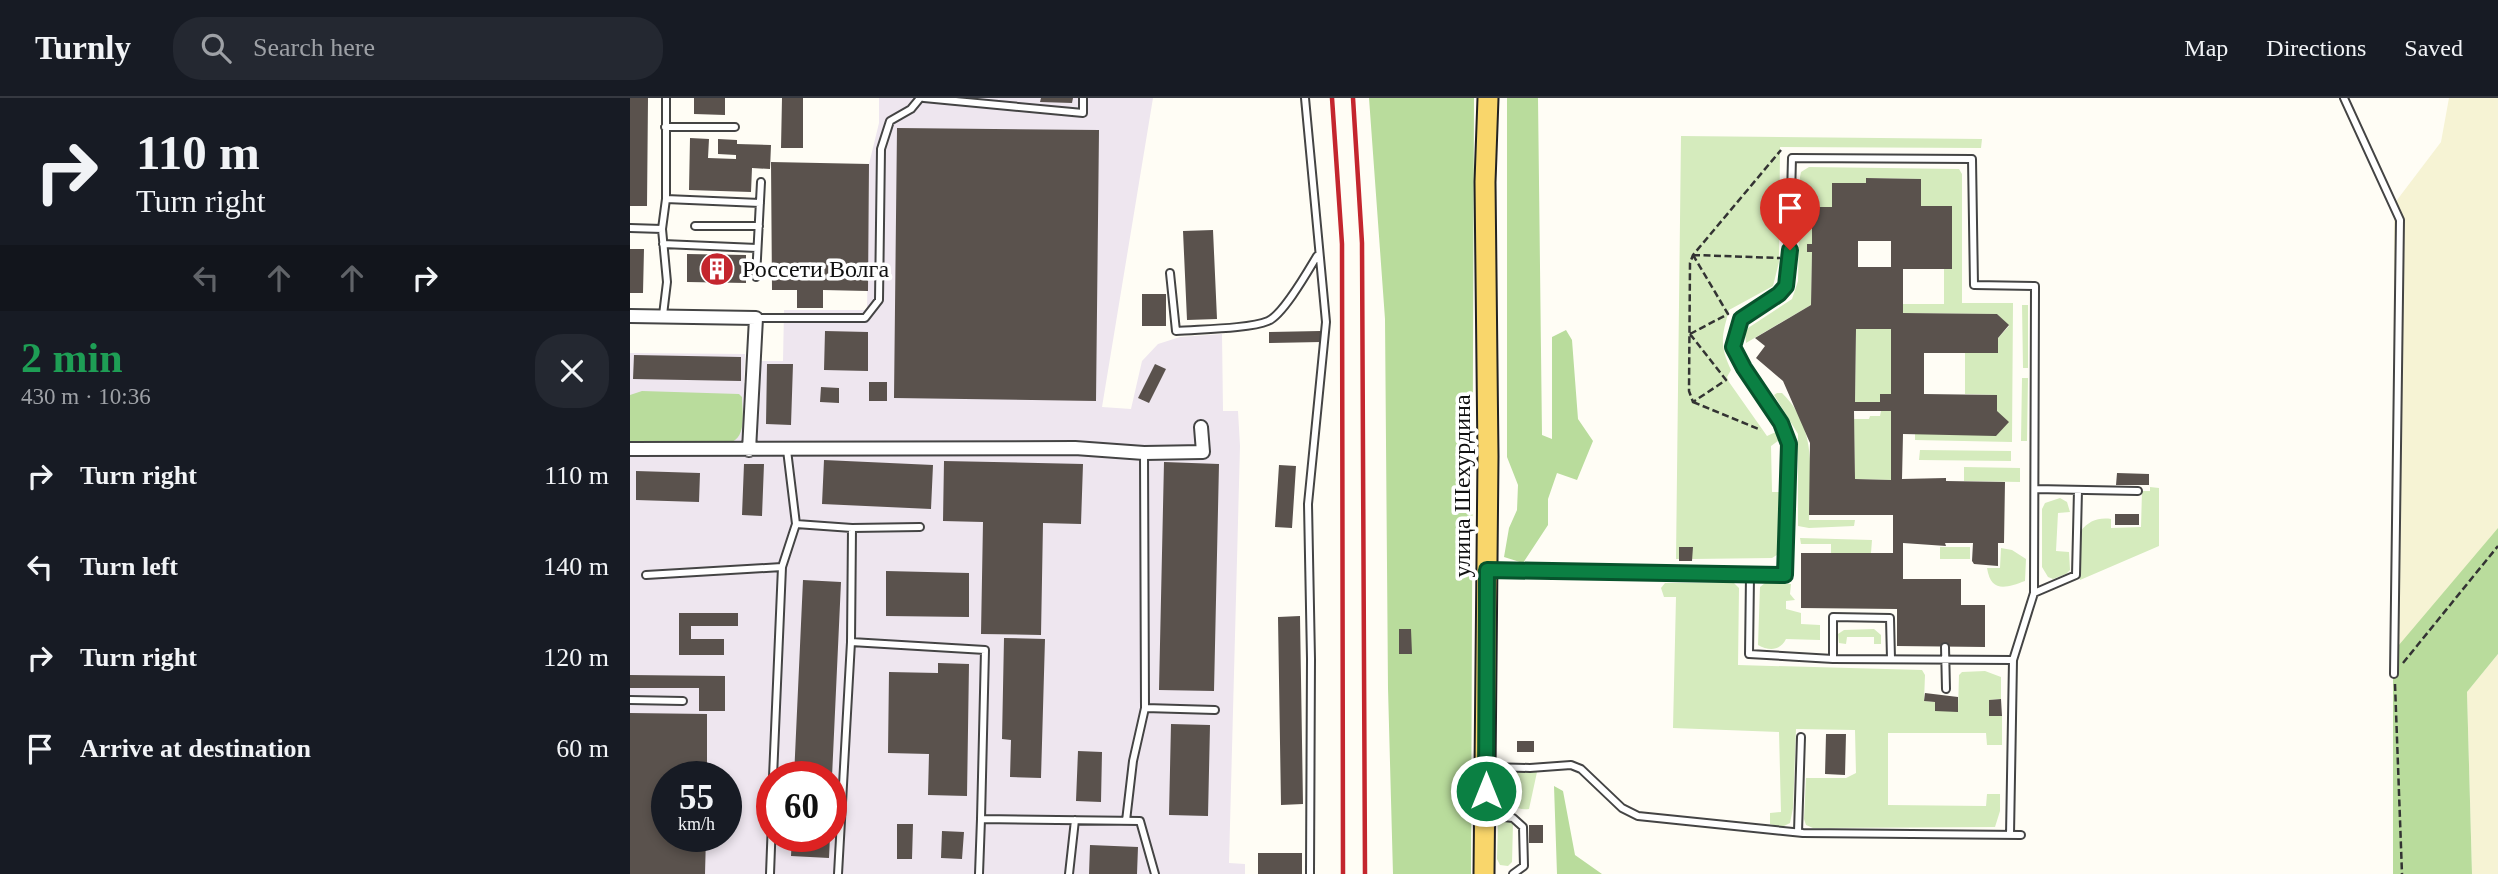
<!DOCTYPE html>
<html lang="en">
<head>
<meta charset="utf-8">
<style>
  body { margin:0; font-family:Georgia,serif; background:#242831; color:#f1f3f6; height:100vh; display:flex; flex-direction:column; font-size:26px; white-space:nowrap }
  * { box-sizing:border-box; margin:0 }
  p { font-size:23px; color:#9ea1a6 }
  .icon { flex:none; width:38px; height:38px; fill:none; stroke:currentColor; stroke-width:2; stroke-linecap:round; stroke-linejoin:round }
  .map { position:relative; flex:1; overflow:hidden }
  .panel { display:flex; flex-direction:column; background:#171b24; width:630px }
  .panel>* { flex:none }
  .banner { background:#171b24; color:#f1f3f6; overflow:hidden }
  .speed { position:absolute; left:21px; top:663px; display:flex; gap:14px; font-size:35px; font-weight:700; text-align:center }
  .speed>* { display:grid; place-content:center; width:91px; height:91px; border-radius:50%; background:#171b24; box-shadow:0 4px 10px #0003; line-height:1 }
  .speed small { font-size:18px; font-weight:400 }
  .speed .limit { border:10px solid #d22; background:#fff; color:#111 }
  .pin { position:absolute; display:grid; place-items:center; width:60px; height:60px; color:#fff; margin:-72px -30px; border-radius:50% 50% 50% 0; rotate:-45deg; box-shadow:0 0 7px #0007 }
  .pin .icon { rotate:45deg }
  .me { position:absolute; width:77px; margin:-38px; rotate:0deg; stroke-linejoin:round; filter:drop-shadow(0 0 5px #0008) }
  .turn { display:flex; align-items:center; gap:24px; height:147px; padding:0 21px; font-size:32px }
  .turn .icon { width:91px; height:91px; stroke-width:2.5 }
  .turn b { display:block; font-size:49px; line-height:60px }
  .lanes { display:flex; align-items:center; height:66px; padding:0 21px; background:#0003; justify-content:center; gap:35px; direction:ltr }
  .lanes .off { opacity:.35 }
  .round { display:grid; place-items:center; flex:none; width:74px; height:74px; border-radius:28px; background:#242831 }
  .headline { display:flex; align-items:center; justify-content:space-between; height:119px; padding:0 21px }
  h1 { font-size:42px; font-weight:600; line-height:52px; color:#1e9e55 }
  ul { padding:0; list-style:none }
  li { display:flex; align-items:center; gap:21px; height:91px; padding:0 21px }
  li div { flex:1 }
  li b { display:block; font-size:26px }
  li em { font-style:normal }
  header { display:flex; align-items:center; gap:42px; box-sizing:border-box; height:98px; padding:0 35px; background:#171b24; border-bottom:2px solid #363941 }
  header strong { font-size:33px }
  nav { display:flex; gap:38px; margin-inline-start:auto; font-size:24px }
  .search { width:490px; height:63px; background:#242831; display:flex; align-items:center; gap:18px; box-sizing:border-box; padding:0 24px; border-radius:28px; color:#9ea1a6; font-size:26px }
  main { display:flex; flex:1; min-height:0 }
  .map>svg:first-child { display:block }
  .industrial { fill:#eee6ef; fill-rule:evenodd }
  .farmland { fill:#f6f3d4 }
  .green { fill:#d5ebbd }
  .forest { fill:#b9dc9c }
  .building { fill:#5a524d; fill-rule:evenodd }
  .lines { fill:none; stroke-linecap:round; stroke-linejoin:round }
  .service-casing { stroke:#444; stroke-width:10 }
  .minor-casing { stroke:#444; stroke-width:16 }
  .primary-casing { stroke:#222; stroke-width:23 }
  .path { stroke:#333; stroke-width:2.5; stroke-dasharray:7 3.5; stroke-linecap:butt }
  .service { stroke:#fff; stroke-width:6 }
  .minor { stroke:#fff; stroke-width:12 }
  .primary { stroke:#f9d66b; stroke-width:19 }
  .rail { stroke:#c4262e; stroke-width:4.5 }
  .route-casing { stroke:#07532c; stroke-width:18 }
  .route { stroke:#0b8043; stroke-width:12 }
  .labels { text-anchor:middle; stroke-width:7; stroke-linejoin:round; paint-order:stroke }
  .poi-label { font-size:24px; fill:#111; stroke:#fff; text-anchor:start }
  .street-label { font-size:24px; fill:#111; stroke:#fff }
</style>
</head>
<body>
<header>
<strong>Turnly</strong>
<div class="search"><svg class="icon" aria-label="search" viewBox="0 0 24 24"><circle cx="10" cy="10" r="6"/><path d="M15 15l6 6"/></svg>Search here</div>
<nav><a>Map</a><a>Directions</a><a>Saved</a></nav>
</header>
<main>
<section class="panel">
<div class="banner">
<div class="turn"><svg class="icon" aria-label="right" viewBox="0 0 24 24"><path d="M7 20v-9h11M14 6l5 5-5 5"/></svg><div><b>110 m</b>Turn right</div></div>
<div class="lanes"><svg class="icon off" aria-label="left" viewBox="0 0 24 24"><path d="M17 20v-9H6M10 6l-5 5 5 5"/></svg><svg class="icon off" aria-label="ahead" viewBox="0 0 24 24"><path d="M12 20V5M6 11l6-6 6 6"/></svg><svg class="icon off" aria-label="ahead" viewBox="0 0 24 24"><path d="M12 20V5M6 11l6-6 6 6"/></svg><svg class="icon" aria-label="right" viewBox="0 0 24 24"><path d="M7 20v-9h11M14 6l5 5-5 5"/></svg></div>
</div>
<div class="headline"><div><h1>2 min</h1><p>430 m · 10:36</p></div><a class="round"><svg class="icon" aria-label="close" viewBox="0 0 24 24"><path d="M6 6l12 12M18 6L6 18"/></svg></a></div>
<ul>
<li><svg class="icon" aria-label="right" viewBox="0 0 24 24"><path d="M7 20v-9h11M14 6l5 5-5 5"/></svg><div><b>Turn right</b></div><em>110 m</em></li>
<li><svg class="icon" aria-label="left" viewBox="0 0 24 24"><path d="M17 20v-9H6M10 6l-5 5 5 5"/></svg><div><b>Turn left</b></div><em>140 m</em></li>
<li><svg class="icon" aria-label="right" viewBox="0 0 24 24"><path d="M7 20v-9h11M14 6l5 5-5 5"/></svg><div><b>Turn right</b></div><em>120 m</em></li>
<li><svg class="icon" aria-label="arrive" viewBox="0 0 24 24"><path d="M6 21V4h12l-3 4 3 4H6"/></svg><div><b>Arrive at destination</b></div><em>60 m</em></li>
</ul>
</section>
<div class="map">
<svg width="1868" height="776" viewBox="0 0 1868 776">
  <rect width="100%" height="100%" fill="#fffdf5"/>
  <path class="industrial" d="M249,0H523L472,309L501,311L512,263L528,246L550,239L592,236L593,313H608L610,348L599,765L615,766V776H0V255L115,256L114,285L128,286L130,263H153L154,212H237L239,66L249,25ZM37,679H96V738H37ZM142,679H201V738H142Z"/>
  <path class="farmland" d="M1819,0H1868V440L1763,569L1764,106L1811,44Z
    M1868,556V776H1842L1837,594Z"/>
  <path class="green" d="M1051,38L1352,41L1351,50L1150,49L1149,164L1143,188L1099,212C1092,238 1089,246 1101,272L1097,279L1099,284L1137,338L1148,333L1152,340L1141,348L1142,394H1151L1150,455L1142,460L1062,461V449H1049V461H1046Z
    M1179,69L1329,71L1332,76V205H1383L1382,344L1285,342V336L1367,313L1366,297L1335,296V255H1367L1368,240L1379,228L1367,216L1273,215V206H1314V171H1322V108H1291V81L1237,80L1236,85H1202V109H1182V146H1177V154H1182L1181,207L1116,245L1115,235L1118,230L1162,201L1168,183L1170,79L1171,74Z
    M1392,207H1398V270H1393Z
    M1226,231H1261V296H1250V304H1225Z
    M1392,280H1398L1397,343H1391Z
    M1147,295H1152C1188,330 1180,376 1179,422H1225L1224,428L1179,430L1168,428V336L1144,297Z
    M1251,313H1261V382L1225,381L1224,321H1239L1240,318H1250Z
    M1290,352L1381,353V363L1289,362Z
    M1334,369L1390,370V384L1334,383Z
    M1520,389L1529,390V448L1450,482L1451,433C1458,423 1469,419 1481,421V430L1511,429L1512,393H1520Z
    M1430,400L1437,404L1440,414L1428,415L1426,453L1439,454L1440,472L1436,476L1423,481L1418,479L1412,469V411L1415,405Z
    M1170,440L1242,442L1241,455H1201V446H1171Z
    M1310,449H1340V461H1310Z
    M1371,450L1382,452L1396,461L1395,483C1376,490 1361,495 1357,470H1370Z
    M1035,485H1104L1109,490L1108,567L1292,572L1295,577L1294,603L1305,604V613H1328L1329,577L1332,574L1355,573L1371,579V601L1359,602V618H1372V647H1357L1356,635H1258V707L1356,708L1357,696H1370V713L1365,729L1183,730L1176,727L1174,721L1176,680H1216L1226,675L1225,632L1166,631L1163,710L1160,725L1152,729L1140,726V715L1151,714L1149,634L1043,630L1046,499H1034L1031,490Z
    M1135,485L1161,486L1160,496L1165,502L1156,503V511L1171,515V526L1190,527V542L1156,541C1150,553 1139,553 1128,547L1130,489Z
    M1244,531L1251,537V546H1244V539H1217L1216,546L1209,545L1208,536L1214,532Z
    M868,674H907L899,711C876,714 873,691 868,674Z
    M873,721H878L883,725L882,764L878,768L870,767L867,761L868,725Z"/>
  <path class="forest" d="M739,0H844L841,776H763L758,590L755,221Z
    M877,0H908L912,337L922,341V239L936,232L942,242L948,321L963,343L947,382L927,375L918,401V427L893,465L874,459L879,430L887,412L888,387L877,359Z
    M12,293L109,296L112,299C112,313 117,337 102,344H0V297Z
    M1868,430V556L1837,594L1842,776H1763V554Z
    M924,688L933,693L945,757L972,776H927Z"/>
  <path class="building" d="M0,0H18L17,108H0Z
    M64,0H95V17L64,16Z
    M152,0H173V50H151Z
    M411,0H443L442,5L410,4Z
    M267,30L469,32L466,303L264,300Z
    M60,40L79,41L78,60L106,61V57L88,56V41L107,42V46L141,47L140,71L122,70L121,94L59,92Z
    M141,64L239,66L238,193L193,192V210H167V192H142Z
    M1236,80L1291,81V108H1322V171H1273V215L1367,216L1379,227L1368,240V255H1294V296L1367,297V313L1379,324L1366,338L1273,336L1272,381L1316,380V383L1375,384L1374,445H1368V468L1344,466L1342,463L1343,445H1315L1316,448L1273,445V481H1331V507H1355V549L1267,548V511L1171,510V455H1263V417H1179L1180,345L1153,283L1126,260L1135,248L1125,240L1181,207L1182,154H1177V146H1182V109H1202V85H1236ZM1228,143H1261V169H1228ZM1226,231H1261V296H1250V304H1225ZM1224,313H1261V382L1225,381Z
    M583,132L587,221L557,222L553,133Z
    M0,151H14L13,195H0Z
    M57,156L116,157V185L57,184Z
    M512,196H536V228H512Z
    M195,233L238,234V273L194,272Z
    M690,233L691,244L639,245V234Z
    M4,257L111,259V283L3,281Z
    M137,266H163L161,327L136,326Z
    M525,266L536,271L519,305L508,300Z
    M239,284H257V303H239Z
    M191,289L209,290V305L190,304Z
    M194,362L303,367L301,411L192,406Z
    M314,363L453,366L451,426L413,425L411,537L351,536L353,424L313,423Z
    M534,364L589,366L584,593L529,592Z
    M114,366H134L132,418L112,417Z
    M649,367L666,368L662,430L645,429Z
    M6,373L70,375L69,404L6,402Z
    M1487,375L1519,376V387H1486Z
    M1485,416H1509V427H1485Z
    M1049,449H1063L1062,463H1049Z
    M256,473L339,475V519L256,518Z
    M173,482L211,484L202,679H164Z
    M49,515H108V528H61V541H94V557H49Z
    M670,518L673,706L651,707L648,519Z
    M769,531H781L782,556H769Z
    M374,540L415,541L411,680L380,679L381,642L372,641Z
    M308,565L339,566L337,698L298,697L299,656L258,655L259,574L308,575Z
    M0,577L95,578V613H69V590H0Z
    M1295,595L1328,599V614L1305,613V604L1294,603Z
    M1371,601L1372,618H1359V602Z
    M0,615L77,616V679H37V738H76L75,776H0Z
    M541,626L580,627L578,718L539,717Z
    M1196,636H1216L1215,677L1195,676Z
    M887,643H904V654H887Z
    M448,653L472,654L471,704L446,703Z
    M267,726H283L282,761H267Z
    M899,727H913V745H899Z
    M312,733L334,734L332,761L311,760Z
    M162,738H200L199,760L161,758Z
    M460,747L508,749L507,776H459Z
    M628,755H672V776H628Z"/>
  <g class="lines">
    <g class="service-casing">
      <path id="service" d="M294,0L453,15V0
        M675,0L696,224L678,406L681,561L680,776
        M1714,0L1770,122L1764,576
        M35,29H105
        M36,101L130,105
        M65,128H129
        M0,130L32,131
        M33,146L127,150
        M540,175L546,233C569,231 619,231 638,223C653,217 678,173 687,158
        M126,179L131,84
        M33,217L37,184L32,131L36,101V0
        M126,220H235L249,202L251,51L260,23L281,11L290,0
        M1405,391L1508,393
        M166,426L222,430L221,544L355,552L351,721L510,723L525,776
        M222,430L290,429
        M859,472L1120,478L1119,556L1203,561L1383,562L1404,495L1405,188L1344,187L1342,61L1162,60L1159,175C1154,199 1130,208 1111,221L1103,249L1114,270L1156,335L1159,346L1155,477L1120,478
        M16,477L152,469
        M1404,495L1446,477L1448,392
        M1315,549L1316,591
        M1203,561V519L1260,520L1261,561
        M0,602L53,603
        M515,610L585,612
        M858,669L900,670L941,667L951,671L992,710L1008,718L1173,735L1391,737
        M143,679L152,469L166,426L157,352
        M856,717L883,720L893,729L894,768L883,776
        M496,723L503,663L515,610L514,356
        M1168,734L1171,639
        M1380,737L1383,562
        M140,776L142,723
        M208,776L221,544
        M349,776L351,721
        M439,776L445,722"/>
    </g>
    <g class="minor-casing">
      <path id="minor" d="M0,218L126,220L119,352
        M0,351L445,350L514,355L573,354L571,329"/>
    </g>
    <g class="primary-casing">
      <path id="primary" d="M854,776L858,358L855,84L858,0"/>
    </g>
    <path class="path" d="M1063,157L1150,160
      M1060,236L1096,282L1063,304L1059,293L1060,165L1063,157L1151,52
      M1060,236L1098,216L1063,157
      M1063,304L1131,332
      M1773,565L1868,448
      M1765,586L1772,776"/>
    <use href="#service" class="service"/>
    <use href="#minor" class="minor"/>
    <use href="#primary" class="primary"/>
    <path class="rail" d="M702,0L712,146L713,776
      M723,0L732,145L735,776"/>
  </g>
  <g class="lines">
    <g class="route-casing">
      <path id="route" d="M856,693L857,472L1155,477L1159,346L1151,325L1114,270L1103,249L1111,221L1149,196L1156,188L1160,152"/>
    </g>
    <use href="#route" class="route"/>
  </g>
  <defs>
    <g id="building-disc" transform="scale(1.75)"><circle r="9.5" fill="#c4262e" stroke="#fff"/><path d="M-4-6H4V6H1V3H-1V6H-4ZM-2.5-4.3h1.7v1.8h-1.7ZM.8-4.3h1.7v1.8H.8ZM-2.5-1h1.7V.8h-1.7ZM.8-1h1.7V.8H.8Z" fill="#fff"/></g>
  </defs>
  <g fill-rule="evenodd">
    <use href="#building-disc" x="87" y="171"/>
  </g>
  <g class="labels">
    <g class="poi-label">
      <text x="112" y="179">Россети Волга</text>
    </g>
    <g class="street-label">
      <text transform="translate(832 388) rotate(-90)" y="8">улица Шехурдина</text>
    </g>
  </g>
</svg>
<div class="speed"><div>55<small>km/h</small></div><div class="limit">60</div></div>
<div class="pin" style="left:1160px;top:152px;background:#d93025"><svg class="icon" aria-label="arrive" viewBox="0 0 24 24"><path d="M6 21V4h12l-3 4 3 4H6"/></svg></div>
<svg class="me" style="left:856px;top:693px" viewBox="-20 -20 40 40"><circle r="17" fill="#0b8043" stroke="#fff" stroke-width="3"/><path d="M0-11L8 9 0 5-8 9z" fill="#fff"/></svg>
</div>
</main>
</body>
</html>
